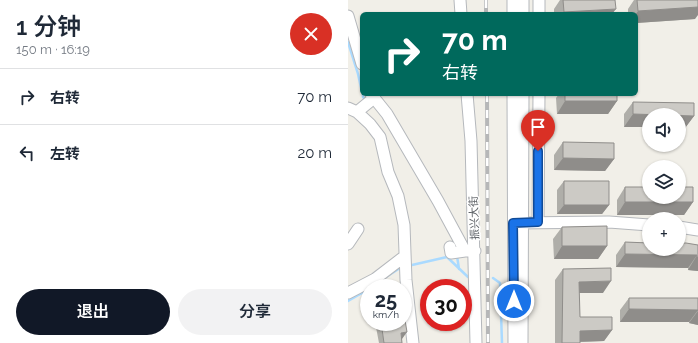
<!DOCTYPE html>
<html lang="zh">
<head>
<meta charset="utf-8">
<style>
  body { margin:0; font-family:Raleway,"Noto Sans SC",sans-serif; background:#f2f2f3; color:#1f2937; height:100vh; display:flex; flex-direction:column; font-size:15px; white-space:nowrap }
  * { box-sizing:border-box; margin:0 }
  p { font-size:13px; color:#747a83 }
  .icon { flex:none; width:22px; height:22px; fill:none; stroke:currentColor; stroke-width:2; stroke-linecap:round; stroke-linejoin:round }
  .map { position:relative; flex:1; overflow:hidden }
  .side { display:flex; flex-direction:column; background:#fff; width:348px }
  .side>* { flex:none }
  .guide { position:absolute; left:12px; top:12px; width:278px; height:84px; border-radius:6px; box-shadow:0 1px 3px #0004; background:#00695c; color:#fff; overflow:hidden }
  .buttons { position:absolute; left:294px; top:108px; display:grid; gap:8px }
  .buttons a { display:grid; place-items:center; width:44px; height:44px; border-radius:50%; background:#fff; box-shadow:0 1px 3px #0004; font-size:20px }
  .speed { position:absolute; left:12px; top:279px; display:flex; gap:8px; font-size:20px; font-weight:700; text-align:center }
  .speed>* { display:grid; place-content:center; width:52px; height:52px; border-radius:50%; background:#fff; box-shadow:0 1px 3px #0004; line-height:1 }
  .speed small { font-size:10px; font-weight:400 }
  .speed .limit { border:6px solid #d22; background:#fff; color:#111 }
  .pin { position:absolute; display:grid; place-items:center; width:34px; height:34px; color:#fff; margin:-41px -17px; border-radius:50% 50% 50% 0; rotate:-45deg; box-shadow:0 0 4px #0007 }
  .pin .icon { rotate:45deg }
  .me { position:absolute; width:44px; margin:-22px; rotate:0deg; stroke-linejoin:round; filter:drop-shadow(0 0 3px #0008) }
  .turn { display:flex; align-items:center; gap:14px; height:84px; padding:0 16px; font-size:18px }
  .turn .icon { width:52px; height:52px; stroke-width:2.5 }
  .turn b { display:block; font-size:28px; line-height:34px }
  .round { display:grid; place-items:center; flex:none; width:42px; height:42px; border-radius:21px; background:#f2f2f3 }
  .summary { display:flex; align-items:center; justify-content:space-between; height:68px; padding:0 16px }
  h1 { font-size:24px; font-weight:600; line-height:30px }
  .primary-button { display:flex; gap:8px; margin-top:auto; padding:8px 16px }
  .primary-button a { flex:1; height:46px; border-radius:24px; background:#111827; color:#fff; font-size:16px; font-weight:600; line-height:46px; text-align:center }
  .primary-button a+a { background:#f2f2f3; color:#1f2937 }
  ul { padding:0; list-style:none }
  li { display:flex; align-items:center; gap:12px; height:56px; padding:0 16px; border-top:1px solid #e0e1e3 }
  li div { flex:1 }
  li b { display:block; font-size:15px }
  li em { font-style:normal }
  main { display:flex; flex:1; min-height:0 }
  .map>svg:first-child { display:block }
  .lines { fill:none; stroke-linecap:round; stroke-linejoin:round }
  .stream { stroke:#aadaff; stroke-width:2.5 }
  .minor-casing { stroke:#b5b8bc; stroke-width:13 }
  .minor { stroke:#fff; stroke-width:11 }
  .rail-casing { stroke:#b6b7b8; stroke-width:4 }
  .rail { stroke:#fff; stroke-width:2.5; stroke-dasharray:8; stroke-linecap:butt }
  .wall { fill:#afaea9 }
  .shaded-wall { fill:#8f8d8a }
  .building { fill:#cccac5; stroke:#8f8d8a }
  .route-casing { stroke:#114b97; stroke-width:10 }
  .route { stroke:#1a73e8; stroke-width:7 }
  .labels { text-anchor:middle; stroke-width:3; stroke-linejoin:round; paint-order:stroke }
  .street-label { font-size:11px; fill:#5f6368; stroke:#fff }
</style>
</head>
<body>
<main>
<section class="side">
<div class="summary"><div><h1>1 分钟</h1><p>150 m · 16:19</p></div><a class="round" style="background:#d93025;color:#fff"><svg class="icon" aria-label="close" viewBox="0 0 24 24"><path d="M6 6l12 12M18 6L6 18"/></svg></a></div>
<ul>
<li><svg class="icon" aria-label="right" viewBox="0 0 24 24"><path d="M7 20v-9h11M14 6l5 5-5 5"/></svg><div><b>右转</b></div><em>70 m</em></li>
<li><svg class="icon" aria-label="left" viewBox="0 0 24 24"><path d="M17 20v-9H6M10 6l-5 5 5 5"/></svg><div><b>左转</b></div><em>20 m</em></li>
</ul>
<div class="primary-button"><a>退出</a><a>分享</a></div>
</section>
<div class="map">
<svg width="350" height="343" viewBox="0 0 350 343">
  <rect width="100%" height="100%" fill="#f1efe8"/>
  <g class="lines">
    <path class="stream" d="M0,42L10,74L14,92
      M15,94V97L18,100
      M109,256L111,269
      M64,265L99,257L120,277
      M38,277L52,268
      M145,278L152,283L154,343
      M23,288L29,284
      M0,301L21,289"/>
    <g class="minor-casing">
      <path id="minor" d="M112,0L113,14
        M165,14V0
        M175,14V0
        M191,14V0
        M0,16L14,64
        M23,94L39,114L90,201L117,251H127
        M119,94L123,141L128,343
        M165,94L166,343
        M0,108L9,112L22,124L32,137L40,172L50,196L56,225L58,280L65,343
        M9,112L26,98
        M190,222L191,94
        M168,223L261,222L301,225
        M331,227L350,230
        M0,244L10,229
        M102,247L103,253L117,251
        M0,293L27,279L57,256
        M174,343L175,94"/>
    </g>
    <use href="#minor" class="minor"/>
    <g class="rail-casing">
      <path id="rail" d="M138,0V14
        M139,94L140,343"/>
    </g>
    <use href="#rail" class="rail"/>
  </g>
  <path class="wall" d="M212,0H267L264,14H206V9Z
    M286,0H350L347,19L288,23V14H280V9Z
    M211,94H269V101L260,114H209L208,98Z
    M285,102L346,116L337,128H331V115L276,127V114Z
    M215,142L266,159L257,171L206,170V155Z
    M216,181L261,205L254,214H209V190Z
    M277,187L345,202L336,215H269V200Z
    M214,227L259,246L250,259H206L205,239Z
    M277,242L350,245V271L340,270V268L268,267V255Z
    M215,269L255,293H231L232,317L264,330L256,341L232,342V343H207V280Z
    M281,298H350V325L341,323V322H272V310Z
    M27,322H55L54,339V343H31Z"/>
  <path class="shaded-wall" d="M350,7V15L347,19L288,23V14L290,11Z
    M268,9L264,14H214L216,12Z
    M217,101H269L260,114H209Z
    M285,114L318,115H301V127H276Z
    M331,115L346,116L337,128H331Z
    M215,158L266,159L257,171L206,170Z
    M277,202H345L336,215H269Z
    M216,205H261L254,214H209Z
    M214,246H259L250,259H206Z
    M277,254L349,255L340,268L268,267Z
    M348,257H350V271L340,270Z
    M263,281L255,293H223L231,282Z
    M281,309L350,310L341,322H272Z
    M350,311V325L341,323Z
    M264,330L256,341L224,342L232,331Z
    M59,332L54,339L53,333Z"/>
  <path class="building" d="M215,0H267L268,9L216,12Z
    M289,0H350V7L290,11Z
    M217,94H269V101H217Z
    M285,102L346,103V116L285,114Z
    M215,142L266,143V159L215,158Z
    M216,181H261V205H216Z
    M277,187H301V197H331V187H345V202H277Z
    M259,226V246H214V227Z
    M277,242L301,243V249H331V243H338L350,245V257H348L349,255L277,254Z
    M263,268V281L231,282L232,317H264V330L232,331V343H214L215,269Z
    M51,285L52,288H33Z
    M281,298H350V311V310L281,309Z
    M55,308L59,332L53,333L54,343H36L33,322H55Z"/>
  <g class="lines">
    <g class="route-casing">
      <path id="route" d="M166,301L165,223L190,222V151"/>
    </g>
    <use href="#route" class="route"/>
  </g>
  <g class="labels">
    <g class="street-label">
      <text transform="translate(126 218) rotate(-92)" y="4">振兴大街</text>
    </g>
  </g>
</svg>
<div class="buttons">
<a><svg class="icon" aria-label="sound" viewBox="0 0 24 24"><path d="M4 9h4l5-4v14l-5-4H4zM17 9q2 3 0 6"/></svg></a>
<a><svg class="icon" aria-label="layers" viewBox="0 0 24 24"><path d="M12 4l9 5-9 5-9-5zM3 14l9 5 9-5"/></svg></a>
<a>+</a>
</div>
<div class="speed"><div>25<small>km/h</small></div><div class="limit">30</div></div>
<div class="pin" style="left:190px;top:151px;background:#d93025"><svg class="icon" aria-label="arrive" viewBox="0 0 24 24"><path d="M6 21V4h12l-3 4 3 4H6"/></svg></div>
<svg class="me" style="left:166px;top:301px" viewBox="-20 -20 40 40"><circle r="17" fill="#1a73e8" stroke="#fff" stroke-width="3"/><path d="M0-11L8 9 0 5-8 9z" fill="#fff"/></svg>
<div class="guide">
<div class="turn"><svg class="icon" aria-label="right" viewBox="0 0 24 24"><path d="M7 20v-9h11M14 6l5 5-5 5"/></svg><div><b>70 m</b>右转</div></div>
</div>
</div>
</main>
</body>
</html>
